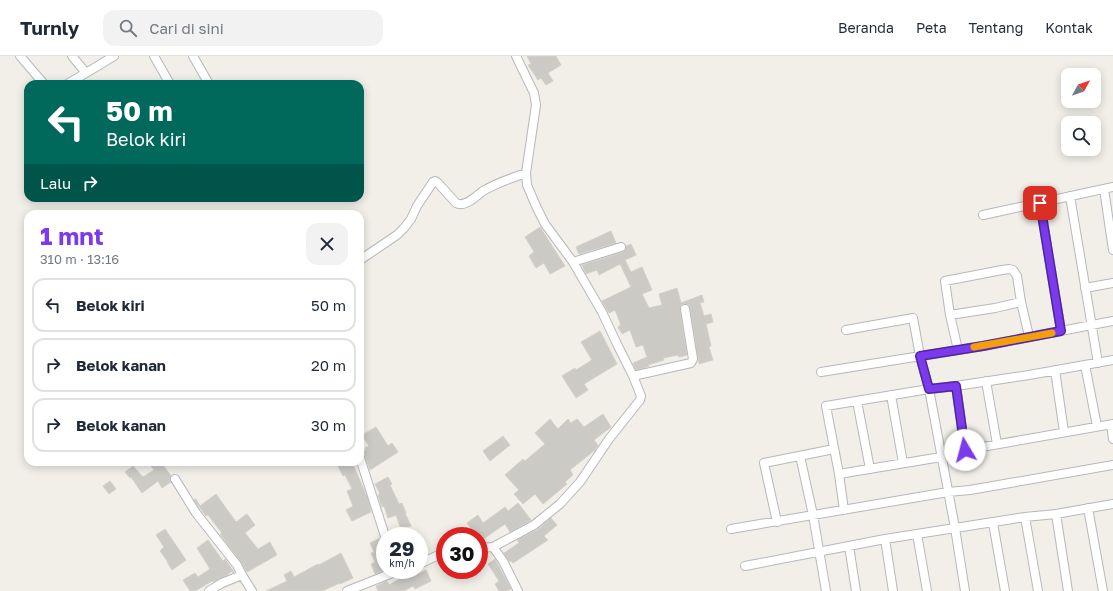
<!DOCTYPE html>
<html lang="id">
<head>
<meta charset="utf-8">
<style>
  body { margin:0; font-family:"Golos Text",sans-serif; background:#f2f2f3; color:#1f2937; height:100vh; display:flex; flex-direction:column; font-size:15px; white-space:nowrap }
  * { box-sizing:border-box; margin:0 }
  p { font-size:13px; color:#747a83 }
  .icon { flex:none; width:22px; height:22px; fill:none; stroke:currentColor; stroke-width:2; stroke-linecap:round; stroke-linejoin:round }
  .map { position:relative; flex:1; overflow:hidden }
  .details { position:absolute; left:24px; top:154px; width:340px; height:256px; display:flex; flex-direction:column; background:#fff; border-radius:12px; box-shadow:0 2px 10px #0003 }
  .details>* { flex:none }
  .guide { position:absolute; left:24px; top:24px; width:340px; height:122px; border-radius:12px; box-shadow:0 2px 10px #0003; background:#00695c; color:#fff; overflow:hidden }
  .needle { width:26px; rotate:50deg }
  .buttons { position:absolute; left:1061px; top:12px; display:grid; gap:8px }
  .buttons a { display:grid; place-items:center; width:40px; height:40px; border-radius:8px; background:#fff; box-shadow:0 2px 10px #0003; font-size:20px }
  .speed { position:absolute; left:376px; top:471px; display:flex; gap:8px; font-size:20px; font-weight:700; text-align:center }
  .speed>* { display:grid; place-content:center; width:52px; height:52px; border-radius:50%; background:#fff; box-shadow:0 2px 10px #0003; line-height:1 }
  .speed small { font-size:10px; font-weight:400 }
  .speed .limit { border:6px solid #d22; background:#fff; color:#111 }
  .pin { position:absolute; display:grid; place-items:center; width:34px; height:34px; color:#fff; margin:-17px; border-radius:8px; box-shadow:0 2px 6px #0006 }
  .me { position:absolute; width:44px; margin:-22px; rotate:352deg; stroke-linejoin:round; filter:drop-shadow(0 0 3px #0008) }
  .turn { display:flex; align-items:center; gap:14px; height:84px; padding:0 16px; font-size:18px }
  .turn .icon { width:52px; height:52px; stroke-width:2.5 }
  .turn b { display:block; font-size:28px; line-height:34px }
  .then { display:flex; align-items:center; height:38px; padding:0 16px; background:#0003; gap:8px; font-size:15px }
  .round { display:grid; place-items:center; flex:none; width:42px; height:42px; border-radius:12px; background:#f2f2f3 }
  .head { display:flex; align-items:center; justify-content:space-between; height:68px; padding:0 16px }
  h1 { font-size:24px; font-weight:700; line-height:30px; color:#7c3aed }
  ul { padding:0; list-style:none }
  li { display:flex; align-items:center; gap:12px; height:54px; margin:0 8px 6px; padding:0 8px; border:2px solid #e0e1e3; border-radius:12px }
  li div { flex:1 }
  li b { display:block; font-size:15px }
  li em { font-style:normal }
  header { display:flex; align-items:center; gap:24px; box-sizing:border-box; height:56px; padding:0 20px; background:#fff; border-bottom:1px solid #e0e1e3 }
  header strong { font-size:19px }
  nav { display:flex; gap:22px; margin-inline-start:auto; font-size:14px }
  .search { width:280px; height:36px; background:#f2f2f3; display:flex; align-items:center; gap:10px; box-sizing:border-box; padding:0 14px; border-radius:12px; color:#747a83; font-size:15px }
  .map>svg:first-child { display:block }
  .building { fill:#cccac5; stroke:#d6d1c6 }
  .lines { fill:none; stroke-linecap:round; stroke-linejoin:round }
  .street-casing { stroke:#b5b8bc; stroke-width:10 }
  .street { stroke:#fff; stroke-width:8 }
  .route-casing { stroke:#51269a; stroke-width:10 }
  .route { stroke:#7c3aed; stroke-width:7 }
  .slow { stroke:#f59e0b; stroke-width:7 }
</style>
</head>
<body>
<header>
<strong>Turnly</strong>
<div class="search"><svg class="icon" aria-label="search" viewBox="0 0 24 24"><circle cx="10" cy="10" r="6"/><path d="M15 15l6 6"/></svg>Cari di sini</div>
<nav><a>Beranda</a><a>Peta</a><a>Tentang</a><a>Kontak</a></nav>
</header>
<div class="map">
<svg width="1113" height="535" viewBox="0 0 1113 535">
  <rect width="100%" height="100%" fill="#f1efe8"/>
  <path class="building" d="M527,0H556L561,9L548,17L553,25L546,29L541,22L538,24L528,9L531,8Z
    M540,171L565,210L550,218L544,207L536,212L529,200L534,196L525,181Z
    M611,175L616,187L579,198L576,191Z
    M631,188L636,199L625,204L631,216L642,211L652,234L642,238L649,252L662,249L659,238L677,232L681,247L702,239L704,246L700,247L704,260L711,258L713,266L706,268L711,290L709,291L713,304L699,308L690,252L689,249L685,248L681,249L680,254L687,299L679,301L678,299L663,302L664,304L648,309L649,310L644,312L636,314L633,307L647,301L643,289L636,291L630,274L622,278L618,271L621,269L615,254L609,257L602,245L631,231L620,208L599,219L597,214L586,218L582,209L623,196L625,194L626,190Z
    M600,275L617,308L584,328L588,334L576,342L562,320L575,312L576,314L592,304L581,286Z
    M603,358L611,371L594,384L598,389L595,394L570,414L573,419L565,426L567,428L543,448L535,438L523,448L514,438L519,434L505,419L523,403L525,405L545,388L535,377L550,363L558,373L568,363L571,367L577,363L584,371Z
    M376,371L388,390L392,387L398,396L370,414L365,400L362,397L366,394L365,392L369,390L362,379Z
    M503,380L510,389L490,405L483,395Z
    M148,406H161L171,420L170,423L171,426L162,432L158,425L142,437L131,421L130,422L125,416L133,410L143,421L154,414Z
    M336,406H352L368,443L371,456L352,465L346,454L353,450L347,435L352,433L345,419L343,420Z
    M388,421L392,428L390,429L399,448L402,447L406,457H405L411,470L401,473L396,459L388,462L384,450L382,451L378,439L380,438L375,428Z
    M110,425L116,433L109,438L103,430Z
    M216,438L236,466L247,458L255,469L245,477L258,493L270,486L277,499L247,516L241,506L220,478L222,477L208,459L206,460L194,444L196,443L200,450Z
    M518,447L531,464L510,476L505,468L479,486V480H476L467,467L478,459L483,467L505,451L508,455Z
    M551,462L557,469L544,480L548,484L513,507L511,505L510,506L504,497L519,487L517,484L537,474Z
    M165,473L186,504L172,514L167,506H168L160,495L164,491L156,479Z
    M380,482L382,484L385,485V499L383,500L385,505V514L375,518L371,508L375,506L371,497L374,496L370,487Z
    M208,484L223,505L225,503L234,516L233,517L232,515L226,520L213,526L212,525L195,535H190L183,524L195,517L198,521L210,513L197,492Z
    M341,497L353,522L340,528V527L322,535H266L287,525L284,519L291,515L294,521L318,508L319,509Z
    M495,503L511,533L508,535H499L495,528L499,525L488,508Z
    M426,514L431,525L415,533L413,530L404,535H378L376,530L387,525L389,529L406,519L407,521L416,516L418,518Z"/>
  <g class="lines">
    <g class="street-casing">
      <path id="street" d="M20,0L44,28
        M72,0L86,17L114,0
        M154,0L170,28
        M193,0L209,28
        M67,28L86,17
        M1104,133L1113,194
        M1070,140L1098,307
        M1040,147L1061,275
        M983,159L1113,131
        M360,204L397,179L404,172L411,163L417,150L433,126L435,125L438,127L456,147C465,152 476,140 483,135C497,127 511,122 526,117
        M573,206L621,191
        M1085,232L1113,227
        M950,259L995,252L1021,246
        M846,274L913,262L920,300L929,333L955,472L965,535
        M958,294L950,259L945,225L1002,214L1009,213L1013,214L1017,220L1021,246L1029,280
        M1085,309L1097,370
        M1055,314L1064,376
        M821,316L983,290L1113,265
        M633,320L691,307L693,303L685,253
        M986,325L997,388
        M956,330L965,394
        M891,339L903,407
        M857,345L870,413
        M1111,369L1113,383
        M800,400L813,459L826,535
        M360,402L385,480
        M839,418L941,401L965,394L1113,368
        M175,423L196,457L237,509L242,519
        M1088,452L1103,535
        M844,454L839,418L826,350L929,333L956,330L1029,319L1113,304
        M1056,458L1068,535
        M1025,461L1038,535
        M777,466L764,407L834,393
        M993,467L1005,535
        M731,473L948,436L970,434L1113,409
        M917,478L927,535
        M885,483L893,535
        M849,490L856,535
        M493,491L503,505L518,535
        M479,492L493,491L534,469L560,448L580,426L609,383L640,344L641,340L633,320L617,288L602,256L573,206L545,168L536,150L527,129L526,117L536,49L534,37L516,0
        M419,508L445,496
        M745,510L885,483L1025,461L1056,458L1113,448
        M209,535L222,527L242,519L252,535
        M347,535L400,514"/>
    </g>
    <use href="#street" class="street"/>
  </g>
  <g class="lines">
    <g class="route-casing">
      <path id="route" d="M965,394L956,330L929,333L920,300L983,290L1061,275L1040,147"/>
    </g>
    <use href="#route" class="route"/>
    <path class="slow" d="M974,291L1052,277"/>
  </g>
</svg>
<div class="buttons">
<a><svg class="needle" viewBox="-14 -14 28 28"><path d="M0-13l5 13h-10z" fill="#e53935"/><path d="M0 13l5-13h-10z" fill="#747a83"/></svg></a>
<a><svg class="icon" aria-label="search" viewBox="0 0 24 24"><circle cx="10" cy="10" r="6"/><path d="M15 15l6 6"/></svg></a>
</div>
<div class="speed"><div>29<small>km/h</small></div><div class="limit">30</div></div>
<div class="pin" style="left:1040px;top:147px;background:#d93025"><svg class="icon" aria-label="arrive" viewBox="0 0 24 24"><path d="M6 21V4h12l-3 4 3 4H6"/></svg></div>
<svg class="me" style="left:965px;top:394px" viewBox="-20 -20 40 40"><circle r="19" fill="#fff"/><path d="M0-13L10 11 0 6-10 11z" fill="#7c3aed"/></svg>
<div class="guide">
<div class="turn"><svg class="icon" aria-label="left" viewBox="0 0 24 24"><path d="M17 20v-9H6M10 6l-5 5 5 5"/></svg><div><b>50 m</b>Belok kiri</div></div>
<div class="then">Lalu<svg class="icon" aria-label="right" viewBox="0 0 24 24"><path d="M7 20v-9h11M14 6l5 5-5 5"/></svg></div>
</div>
<section class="details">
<div class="head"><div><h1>1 mnt</h1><p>310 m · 13:16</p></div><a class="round"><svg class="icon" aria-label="close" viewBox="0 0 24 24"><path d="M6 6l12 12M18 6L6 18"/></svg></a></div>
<ul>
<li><svg class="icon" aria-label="left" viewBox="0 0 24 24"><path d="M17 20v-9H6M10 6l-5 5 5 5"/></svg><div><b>Belok kiri</b></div><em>50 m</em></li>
<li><svg class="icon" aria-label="right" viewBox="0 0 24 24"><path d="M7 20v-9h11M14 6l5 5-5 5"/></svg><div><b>Belok kanan</b></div><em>20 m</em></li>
<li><svg class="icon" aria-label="right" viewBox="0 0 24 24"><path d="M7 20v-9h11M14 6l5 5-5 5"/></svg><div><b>Belok kanan</b></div><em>30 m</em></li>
</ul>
</section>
</div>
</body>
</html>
